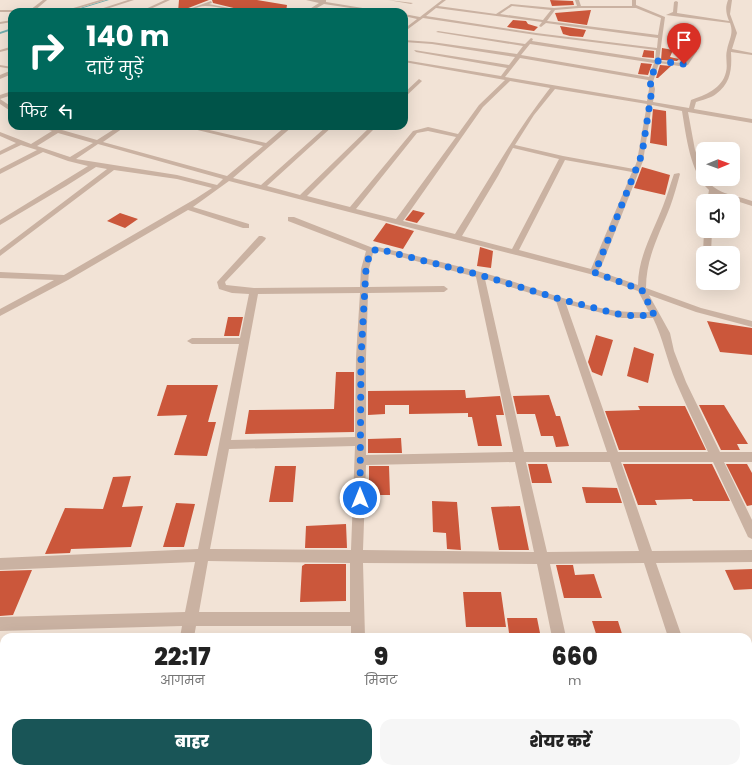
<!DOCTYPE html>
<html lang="hi">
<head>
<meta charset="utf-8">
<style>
  body { margin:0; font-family:Poppins,"Noto Sans Devanagari",sans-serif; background:#f6f6f6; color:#222; height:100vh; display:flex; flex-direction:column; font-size:15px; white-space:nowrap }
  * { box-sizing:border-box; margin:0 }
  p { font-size:13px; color:#767676 }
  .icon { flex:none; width:22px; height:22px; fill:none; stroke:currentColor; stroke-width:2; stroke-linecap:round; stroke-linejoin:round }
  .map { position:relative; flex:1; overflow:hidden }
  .details { position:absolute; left:0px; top:633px; width:752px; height:140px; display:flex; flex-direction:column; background:#fff; border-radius:12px 12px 0 0; box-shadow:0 4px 16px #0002 }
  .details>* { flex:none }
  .top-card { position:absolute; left:8px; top:8px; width:400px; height:122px; border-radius:12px; box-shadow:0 4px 16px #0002; background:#00695c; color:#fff; overflow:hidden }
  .needle { width:26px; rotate:89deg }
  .controls { position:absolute; left:696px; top:142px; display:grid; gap:8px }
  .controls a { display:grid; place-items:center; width:44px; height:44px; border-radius:8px; background:#fff; box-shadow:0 4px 16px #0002; font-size:20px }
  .pin { position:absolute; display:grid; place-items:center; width:34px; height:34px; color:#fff; margin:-41px -17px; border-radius:50% 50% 50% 0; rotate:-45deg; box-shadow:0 0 4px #0007 }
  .pin .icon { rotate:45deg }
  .me { position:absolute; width:44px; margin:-22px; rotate:0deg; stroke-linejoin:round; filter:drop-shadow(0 0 3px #0008) }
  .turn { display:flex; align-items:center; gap:14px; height:84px; padding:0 12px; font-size:18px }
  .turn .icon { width:52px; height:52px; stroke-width:2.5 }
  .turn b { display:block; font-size:28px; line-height:34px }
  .then { display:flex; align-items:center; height:38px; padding:0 12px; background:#0003; gap:8px; font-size:15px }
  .eta { display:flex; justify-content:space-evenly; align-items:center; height:68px; text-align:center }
  .eta b { font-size:24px; font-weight:800; line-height:28px }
  .cta { display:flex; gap:8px; margin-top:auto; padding:8px 12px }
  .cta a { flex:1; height:46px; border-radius:12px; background:#195557; color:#fff; font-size:16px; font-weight:800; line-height:46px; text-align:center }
  .cta a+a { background:#f6f6f6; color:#222 }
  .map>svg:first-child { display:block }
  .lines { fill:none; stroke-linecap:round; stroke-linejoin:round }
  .stream { fill:#74afaf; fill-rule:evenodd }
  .building { fill:#cb573b }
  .minor { fill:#cab2a2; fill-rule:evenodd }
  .route { stroke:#1a73e8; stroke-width:7; stroke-dasharray:0 12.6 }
</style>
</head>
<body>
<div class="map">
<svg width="752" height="773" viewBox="0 0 752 773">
  <rect width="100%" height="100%" fill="#f2e3d6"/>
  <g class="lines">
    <path class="stream" d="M106,0H109L70,12H67Z
      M12,28V30L0,34V32Z"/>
  </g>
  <path class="building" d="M179,0H209L178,12Z
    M212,0H257L287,5L286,12H250L213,3Z
    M550,0L573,1L574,5L552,6Z
    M205,8H216L235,12H189Z
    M591,10L587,25L558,21L555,13Z
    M513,20L526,21L528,24L538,27L534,31L507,27Z
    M560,26L586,30L583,37L570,36L563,34Z
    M662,48L673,50L670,57L679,59L677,61L661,60Z
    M644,50L654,51V58L642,57Z
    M641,63L652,64L648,75L638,74Z
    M660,65L671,66L658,78H656Z
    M653,109L666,111L667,146L650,143Z
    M642,167L670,175L665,195L634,188Z
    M413,210L425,213L417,223L405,220Z
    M120,213L138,219L125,228L107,221Z
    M386,223L414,231L403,249L373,241Z
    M480,247L493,251L491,268L477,266Z
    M228,317H243L239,336H224Z
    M707,321L752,328V355L720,352Z
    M596,335L613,340L602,376L592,372L588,362Z
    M634,347L654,354L648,383L627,376Z
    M336,372H354V432L245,434L249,410L334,409Z
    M167,385H218L208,422H216L207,456L174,455L187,415L157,416Z
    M465,390L466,398L500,396L504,415H496L502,446H478L472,417H468V413L409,414V405H385V414L368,415V391Z
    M549,395L556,416H560L569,446L556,447L553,436H541L535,414H517L513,396Z
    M699,405H724L748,444H737L740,450H721Z
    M638,406H685L706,450H619L605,411L640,410Z
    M401,438L402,453H368V439Z
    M528,464H547L552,483H532Z
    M623,464H712L730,501H693L692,499L655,500L657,505H638Z
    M726,464H747L752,473V505L747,506Z
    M275,466H296L293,502H269Z
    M369,466H389L390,495H369Z
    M131,476L122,507L143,506L131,547L71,549L70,553L45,554L65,508L103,509L113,477Z
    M582,487L617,488L622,503H586Z
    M432,501L457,502L461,550L447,549L446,533L433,532Z
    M176,503L195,504L184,547H163Z
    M520,506L529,550H499L491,507Z
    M346,524L347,548H305L306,526Z
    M305,564H346V601L300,602L302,566Z
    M556,565H573L575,575L594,574L602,598H564Z
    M752,569V589L734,590L725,570Z
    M32,570L13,615L0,616V571Z
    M463,592H501L506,627H466Z
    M507,618H537L540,633H509Z
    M592,621H618L623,637H597Z"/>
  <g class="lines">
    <path class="minor" d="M43,0H47L33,12H0V10H30Z
      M100,0H106L66,12H60Z
      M128,0H134L97,12H91Z
      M165,0H170L144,12H139Z
      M306,0H326V2L387,12H377L324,4L310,12H305L319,3Z
      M388,0L413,3L411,4Z
      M442,0H446L438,6L496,14L511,4L554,8L577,6L575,0H579L581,6H632V0H636V5L665,17L659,61L684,63L693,50L697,51L688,65L679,66L659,63L653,82L655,89L653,102L689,108L691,100C705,95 722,89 726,72C728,65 725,57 727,50C729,39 734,34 730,23L666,15L673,12L674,2L676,1L678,2L677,13L729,21C726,13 725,8 728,0H732L730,14L737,33L732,49L752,53V55L731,52C732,69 731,83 716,94C711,98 702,100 696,102L694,109L752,119V123L688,112L695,150L703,170V179H706C717,195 736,195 752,201V206L715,194V201H707L709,190C690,173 686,135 682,111L652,105L643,161L602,265L598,271L638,285C638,257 653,232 663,206C667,196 670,185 674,174L679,173L680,174C677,185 674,196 670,207C659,235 646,258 646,288L701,308L752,321V327L696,312L649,295L670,333L674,351L686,382L720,452H752V462H724L752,520V539L748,537L713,462H621L652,551L752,550V562L656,563L682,637H668L644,563L550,564L566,637H552L537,564L363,563L365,637H351V626H196L194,637H180L182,626L0,631V617L185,612L195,562L0,570V558L198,549L239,344H192L187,341L192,338H240L249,294L232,293L219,289L217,282L259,236H262L266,238L265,240L225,282L226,285L254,288L360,287L361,269L366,251L288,221V217H294L373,248L378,247C421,257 465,267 508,280C553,294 601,315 649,312L638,291L590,274L229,181L193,207L249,224V228H243L188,210L68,280L0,316V309L54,280L0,278V272L64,275L195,199L212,188L177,179L114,170L0,256V250L107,169L96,167L66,186L0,225V220L88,166L68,161L43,152L0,174V169L37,150L21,145L0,155V151L16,143L0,136V132L31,144L52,131L37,126C44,126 54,130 60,127L63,129L62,130L97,140L119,126H126L103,142L227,176L263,146L181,126H192L266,143L286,126H293L233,178L261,185L327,126H333L267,186L300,195L371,126H377L307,196L350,207L413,131L428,127L458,134L479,105L505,80L404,62V60L501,76L507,68L416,52L414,50L509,65L515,57L432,44L404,42V40L432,42L517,54L523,46L436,32L438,31L525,44L531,38L533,39L532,41L655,60L656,50L536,35L423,18L404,32V29L417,19L404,16V14L420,17ZM512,6L551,10L543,20L500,14ZM436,8L542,22L539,26L541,27L546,23L658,38L657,48L536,33L426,16ZM579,8H636L661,18L658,35L547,21L555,10ZM530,44L654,63L649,77L521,55ZM520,58L648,80L649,89L647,101L505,77ZM510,81L550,88C514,134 486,185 455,234L403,221L483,107ZM555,89L647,104L637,161L634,169L563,156L515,145L534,115ZM428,131L456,137L396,219L356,209L417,133ZM58,133L93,143L70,157L37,146ZM98,144L223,179L217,185L177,175L76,159ZM513,148L559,159L512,249L462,236L498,176ZM565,160L632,172L591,269L519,250ZM378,251L476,277L513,452L366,455V357L368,293L444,292L448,289L444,286L368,287L369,269L373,253ZM485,279L556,301L607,452H524ZM360,293L356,357L355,437L231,440L258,294ZM566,304L622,318H653C663,338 667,361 676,382C686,406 698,429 708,452H618ZM355,446L351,550L210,549L229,449ZM515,462L534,552L363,550L366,465ZM526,462H610L639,551L547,552ZM208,561L350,563V612H199Z
      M211,1L212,3L209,4L249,12C234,12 220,6 205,6C197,6 189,12 181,12Z
      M12,20V22L0,24V22Z
      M10,47H12V49L0,52V50Z
      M0,65L12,67V69L0,67Z
      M12,70V74L0,79V75Z
      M419,79L422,81L421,82L404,98V93Z
      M12,91V95L0,99V95Z
      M0,99L12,107V112L0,104Z
      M704,231H712L711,253H703Z
      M748,693H752V707H748Z
      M0,758H4V769H11L10,772L0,773Z
      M155,769H171L170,773H154Z
      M350,769H366V773H350Z
      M579,769H595L596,773H580Z
      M711,769H727L729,773H713Z"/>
  </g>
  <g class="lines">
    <path class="route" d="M360,498L361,357L366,269L370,252L378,249L480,275L560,299L618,314L634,316L654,315L642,290L593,272L598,265L642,154L652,89L650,82L657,61L684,64"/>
  </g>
</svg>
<div class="controls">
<a><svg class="needle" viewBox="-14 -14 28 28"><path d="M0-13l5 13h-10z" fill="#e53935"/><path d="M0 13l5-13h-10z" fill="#767676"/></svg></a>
<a><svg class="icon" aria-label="sound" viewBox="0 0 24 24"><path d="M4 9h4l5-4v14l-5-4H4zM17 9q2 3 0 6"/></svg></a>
<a><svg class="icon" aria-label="layers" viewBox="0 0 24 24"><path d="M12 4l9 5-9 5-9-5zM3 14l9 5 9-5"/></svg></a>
</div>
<div class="pin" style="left:684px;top:64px;background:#d93025"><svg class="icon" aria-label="arrive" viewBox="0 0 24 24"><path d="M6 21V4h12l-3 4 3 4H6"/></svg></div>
<svg class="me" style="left:360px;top:498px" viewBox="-20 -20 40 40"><circle r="17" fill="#1a73e8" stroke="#fff" stroke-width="3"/><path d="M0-11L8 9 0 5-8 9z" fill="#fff"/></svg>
<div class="top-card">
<div class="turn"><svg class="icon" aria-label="right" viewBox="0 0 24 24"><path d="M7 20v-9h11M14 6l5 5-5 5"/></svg><div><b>140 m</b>दाएँ मुड़ें</div></div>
<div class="then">फिर<svg class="icon" aria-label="left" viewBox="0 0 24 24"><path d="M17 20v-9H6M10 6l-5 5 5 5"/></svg></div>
</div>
<section class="details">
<div class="eta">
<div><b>22:17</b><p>आगमन</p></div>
<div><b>9</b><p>मिनट</p></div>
<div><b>660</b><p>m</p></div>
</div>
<div class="cta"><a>बाहर</a><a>शेयर करें</a></div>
</section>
</div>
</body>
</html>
